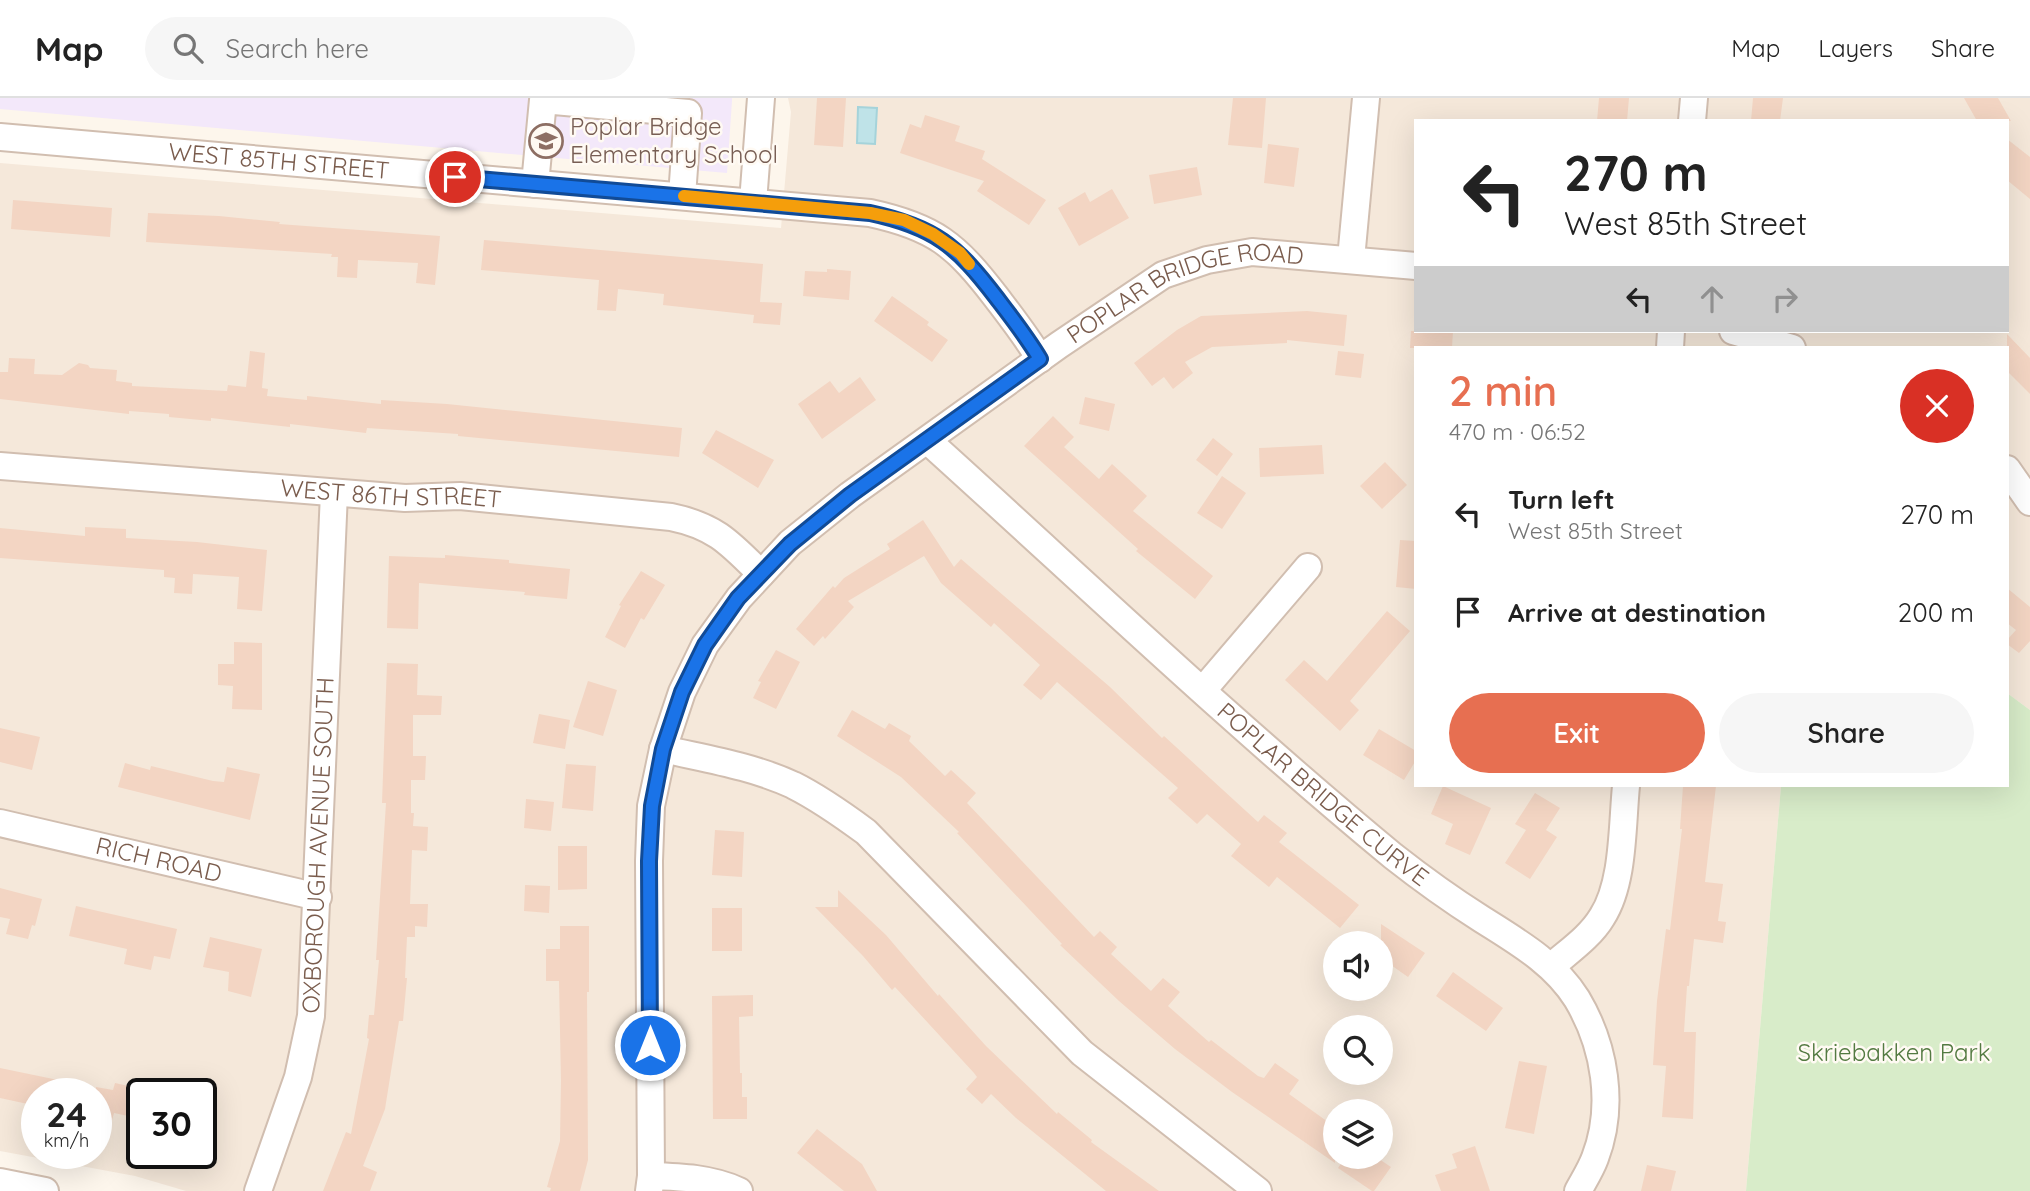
<!DOCTYPE html>
<html lang="en">
<head>
<meta charset="utf-8">
<style>
  body { margin:0; font-family:Quicksand,sans-serif; background:#f6f6f6; color:#222; height:100vh; display:flex; flex-direction:column; font-size:26px; white-space:nowrap }
  * { box-sizing:border-box; margin:0 }
  p { font-size:23px; color:#767676 }
  .icon { flex:none; width:38px; height:38px; fill:none; stroke:currentColor; stroke-width:2; stroke-linecap:round; stroke-linejoin:round }
  .map { position:relative; flex:1; overflow:hidden }
  .panel { position:absolute; left:1414px; top:248px; width:595px; height:441px; display:flex; flex-direction:column; background:#fff; border-radius:0px; box-shadow:0 7px 28px #0002 }
  .panel>* { flex:none }
  .hud { position:absolute; left:1414px; top:21px; width:595px; height:214px; border-radius:0px; box-shadow:0 7px 28px #0002; background:#fff; color:#222; overflow:hidden }
  .buttons { position:absolute; left:1323px; top:833px; display:grid; gap:14px }
  .buttons a { display:grid; place-items:center; width:70px; height:70px; border-radius:50%; background:#fff; box-shadow:0 7px 28px #0002; font-size:35px }
  .speed { position:absolute; left:21px; top:980px; display:flex; gap:14px; font-size:35px; font-weight:700; text-align:center }
  .speed>* { display:grid; place-content:center; width:91px; height:91px; border-radius:50%; background:#fff; box-shadow:0 7px 28px #0002; line-height:1 }
  .speed small { font-size:18px; font-weight:400 }
  .speed .limit { border:4px solid #111; border-radius:10px; background:#fff; color:#111 }
  .pin { position:absolute; display:grid; place-items:center; width:60px; height:60px; color:#fff; margin:-30px; border:4px solid #fff; border-radius:50%; box-shadow:0 2px 7px #0007 }
  .me { position:absolute; width:77px; margin:-38px; rotate:0deg; stroke-linejoin:round; filter:drop-shadow(0 0 5px #0008) }
  .turn { display:flex; align-items:center; gap:24px; height:147px; padding:0 35px; font-size:32px }
  .turn .icon { width:91px; height:91px; stroke-width:2.5 }
  .turn b { display:block; font-size:49px; line-height:60px }
  .lanes { display:flex; align-items:center; height:66px; padding:0 35px; background:#0003; justify-content:center; gap:35px; direction:ltr }
  .lanes .off { opacity:.35 }
  .round { display:grid; place-items:center; flex:none; width:74px; height:74px; border-radius:37px; background:#f6f6f6 }
  .summary { display:flex; align-items:center; justify-content:space-between; height:119px; padding:0 35px }
  h1 { font-size:42px; font-weight:600; line-height:52px; color:#e76f51 }
  .primary-button { display:flex; gap:14px; margin-top:auto; padding:14px 35px }
  .primary-button a { flex:1; height:80px; border-radius:42px; background:#e76f51; color:#fff; font-size:28px; font-weight:600; line-height:80px; text-align:center }
  .primary-button a+a { background:#f6f6f6; color:#222 }
  ul { padding:0; list-style:none }
  li { display:flex; align-items:center; gap:21px; height:98px; padding:0 35px }
  li div { flex:1 }
  li b { display:block; font-size:26px }
  li em { font-style:normal }
  header { display:flex; align-items:center; gap:42px; box-sizing:border-box; height:98px; padding:0 35px; background:#fff; border-bottom:2px solid #e0e0e0 }
  header strong { font-size:33px }
  nav { display:flex; gap:38px; margin-inline-start:auto; font-size:24px }
  .search { width:490px; height:63px; background:#f6f6f6; display:flex; align-items:center; gap:18px; box-sizing:border-box; padding:0 24px; border-radius:38px; color:#767676; font-size:26px }
  .map>svg:first-child { display:block }
  .residential { fill:#f5e8da; fill-rule:evenodd }
  .education { fill:#f3e8fa }
  .green { fill:#d8ecc9 }
  .water { fill:#bfe3e8; stroke:#a5d3da; stroke-width:2 }
  .building { fill:#f3d5c3 }
  .lines { fill:none; stroke-linecap:round; stroke-linejoin:round }
  .minor-casing { stroke:#d1beb0; stroke-width:30 }
  .minor { stroke:#fff; stroke-width:26 }
  .route-casing { stroke:#114b97; stroke-width:18 }
  .route { stroke:#1a73e8; stroke-width:12 }
  .slow { stroke:#f59e0b; stroke-width:12 }
  .labels { text-anchor:middle; stroke-width:5; stroke-linejoin:round; paint-order:stroke }
  .education-label { font-size:24px; fill:#785e54; stroke:#fffaf3; text-anchor:start }
  .street-label { font-size:24px; fill:#7a5c4d; stroke:#fffaf3 }
  .park-label { font-size:24px; fill:#537a41; stroke:#fffaf3 }
</style>
</head>
<body>
<header>
<strong>Map</strong>
<div class="search"><svg class="icon" aria-label="search" viewBox="0 0 24 24"><circle cx="10" cy="10" r="6"/><path d="M15 15l6 6"/></svg>Search here</div>
<nav><a>Map</a><a>Layers</a><a>Share</a></nav>
</header>
<div class="map">
<svg width="2030" height="1093" viewBox="0 0 2030 1093">
  <rect width="100%" height="100%" fill="#fdf6ec"/>
  <path class="residential" d="M788,0H2030V612L2007,595V250H1416V688H1781L1746,1093H186L135,1078L0,1053V65L781,130L791,14ZM1416,23H2007V233H1416ZM1335,845H1381V891H1335ZM1335,929H1381V975H1335ZM37,996H96V1055H37ZM142,996H201V1055H142ZM1335,1013H1381V1059H1335Z"/>
  <path class="education" d="M0,0H732V3L727,75L0,11Z"/>
  <path class="green" d="M2007,595L2030,612V1093H1746L1781,688H2007Z"/>
  <path class="water" d="M858,9L877,10L875,46L857,45Z"/>
  <path class="building" d="M817,0H846L843,49L814,47Z
    M1233,0H1266L1262,50L1228,47Z
    M1599,0H1629L1627,23H1597Z
    M1753,0H1783L1780,23H1751Z
    M1964,0H1998L2011,23H1977Z
    M925,17L960,28L955,43L985,53L982,61L1046,102L1029,127L977,93L984,83L900,55L910,26L921,30Z
    M2007,41L2030,59V101L2007,82Z
    M1268,46L1299,50L1294,89L1264,85Z
    M1197,69L1202,97L1154,106L1149,77Z
    M1112,91L1129,120L1079,148L1058,110L1085,94L1090,104Z
    M13,102L112,110L110,139L11,131Z
    M148,115L219,118L280,124L279,126L440,138L435,187L416,185L418,165L358,162L357,180L337,179L338,159H331L332,156L146,144Z
    M484,142L763,166L760,204L782,205L780,227L753,225L754,217L663,207L664,196L618,191L616,213L597,212L599,182L481,172Z
    M827,171L851,173L849,202L803,198L805,173L827,174Z
    M892,198L929,224L927,227L948,242L932,264L874,223Z
    M1307,213L1347,217L1344,248L1287,242V245L1212,249L1185,264L1193,275L1173,291L1164,279L1152,288L1134,265L1177,232L1201,218Z
    M1411,233H1453L1452,250H1410Z
    M2007,236L2030,260V296L2007,273Z
    M250,253L265,255L262,290L268,291L267,298L307,302V298L381,306V302L447,306L682,330L679,359L458,338V336L367,330L366,335L290,326V329L211,320V323L169,319V316L129,313V316L0,301V274H8L9,260L35,261L34,276L62,277L79,265L88,267L90,270L117,272L116,283L132,285V288L227,293L228,287L246,289Z
    M1338,253L1364,256L1361,280L1335,277Z
    M860,279L876,302L822,341L798,306L830,283L839,295Z
    M1085,299L1115,306L1109,333L1079,326Z
    M1053,318L1074,339L1064,349L1099,381L1112,366L1147,398L1133,413L1213,478L1195,501L1136,453L1138,451L1024,348Z
    M716,332L774,362L758,390L702,355Z
    M1213,340L1233,356L1217,378L1196,362Z
    M1322,347L1324,376L1260,379L1259,350Z
    M1385,364L1407,387L1382,411L1360,388Z
    M1222,378L1246,395L1222,431L1197,415Z
    M923,422L954,469L961,461L1110,589L1162,640L1164,638L1258,724L1264,717L1287,735L1279,744L1359,807L1340,830L1277,779L1269,789L1231,758L1241,746L1207,716L1197,726L1168,700L1178,690L1057,584L1041,602L1023,587L1040,567L994,525L991,529L941,485L924,458L848,503L854,509L825,541L823,538L814,548L796,531L833,488L835,490L844,480L890,451L887,446Z
    M85,429L126,431V440L197,444L267,452L262,513L237,511L239,479L193,476L192,496L174,495L175,480L164,479V472L0,460V430L85,438Z
    M1400,442L1416,443V491L1396,489Z
    M445,457L509,462V465L570,471L567,501L524,497L525,494L419,485L418,531L387,530L389,458L445,460Z
    M641,473L665,487L644,522L641,520L625,550L605,539L621,508L619,507Z
    M2007,490L2030,509V543L2019,555L2007,546V542L2016,532L2007,525Z
    M1387,513L1410,533L1350,603L1359,612L1340,633L1285,582L1304,562L1327,583Z
    M234,544L262,545V612L232,611L233,588L218,587V566H234Z
    M776,552L800,564L776,611L753,600L761,584L758,583Z
    M387,565L418,566L417,597L442,598L441,617H413V658H426L425,682H411V715H414L413,728L428,729L427,753L412,752L410,806H428L427,829L415,828V839H407L405,880H407L403,923H399L385,1011L363,1068L377,1074L370,1093H323L346,1034L351,1036L369,941L367,940L369,917H374L379,862H376L386,705H382Z
    M588,583L617,592L603,638L573,629Z
    M852,612L885,631L889,625L911,638L909,643L945,678L951,672L976,695L967,705L1094,839L1100,833L1117,849L1111,856L1151,893L1163,880L1180,894L1168,908L1209,944L1211,942L1258,978L1264,980L1275,965L1299,982L1289,996L1335,1029V1065L1232,994L1175,951L1119,903L1060,847L1062,846L957,735L959,734L901,679L837,638Z
    M539,616L570,622L565,651L533,645Z
    M0,630L40,639L32,672L0,664Z
    M1379,631L1416,653V662L1404,682L1363,657Z
    M125,665L150,672L151,668L213,683L224,684L227,669L260,676L250,722L118,689Z
    M566,666L596,668L593,713L562,710Z
    M1443,688L1491,710L1470,757L1445,746L1453,726L1431,716Z
    M1683,688H1716L1705,784L1723,786L1718,823L1726,824L1723,845L1694,841L1689,888H1687L1684,934H1696L1693,1021L1662,1019L1666,968L1653,967L1657,903L1666,831L1670,832L1682,731H1680Z
    M1535,695L1560,710L1546,732L1557,739L1530,781L1505,765L1526,732L1515,726Z
    M526,701L554,704L551,733L524,730Z
    M715,732L744,734L742,779L712,777Z
    M558,748H587V791L558,792Z
    M525,787L550,788L549,815L524,813Z
    M0,790L42,801L35,828L32,827L28,841L6,836L10,821L0,819Z
    M838,792L886,837L938,898L939,896L986,948L1057,1016L1058,1014L1092,1042L1091,1044L1159,1093H1106L1016,1020L991,996L982,1006L966,991L977,979L974,975L895,889L892,892L863,858L815,809H838Z
    M76,808L177,831L170,861L154,858L151,872L124,866L127,851L69,838Z
    M712,810H742V853H712Z
    M1381,826L1425,855L1408,879L1381,860Z
    M560,828H589V894H587L588,1062L580,1093H550L551,1090L547,1089L560,1043L561,983L559,883H546V851H560Z
    M210,839L262,851L251,899L228,893L229,874L203,869Z
    M1453,874L1503,910L1486,933L1436,898Z
    M753,897V918L739,919L740,975H742V999H747V1021H713L712,898Z
    M1519,963L1547,968L1534,1036L1505,1030Z
    M0,970L87,988L86,996H37V1008L0,1000Z
    M115,985L142,991V1021L114,1015L112,1022L96,1019V989L113,992Z
    M817,1031L862,1066L877,1093H844L797,1055Z
    M1475,1048L1490,1093H1441L1435,1077L1457,1070L1452,1056Z
    M1346,1059H1376L1391,1069L1374,1093H1372L1338,1070Z
    M1647,1067L1676,1073L1671,1093H1641Z"/>
  <g class="lines">
    <g class="minor-casing">
      <g id="minor">
        <path d="M1692,23L1694,0"/>
        <path id="s1" d="M0,39L870,115C935,129 956,147 996,199C1012,220 1027,239 1040,261"/>
        <path d="M535,86L543,2L688,15L682,98"/>
        <path d="M753,104L761,0"/>
        <path d="M1351,161L1366,0"/>
        <path d="M1733,233L1792,250"/>
        <path d="M1670,250L1671,233"/>
        <path id="s2" d="M928,343C1082,482 1233,626 1393,758C1421,780 1450,801 1480,820C1516,843 1554,864 1577,901C1605,948 1615,1008 1595,1060C1591,1071 1584,1082 1578,1093"/>
        <path id="s3" d="M0,368L405,400L460,398L671,419C715,428 730,445 761,476"/>
        <path d="M2007,371L2030,404"/>
        <path d="M1203,592L1308,469"/>
        <path d="M663,651C706,661 752,668 793,687C819,700 843,717 866,734L1082,955L1258,1093"/>
        <path id="s4" d="M0,725L318,799"/>
        <path d="M1552,868C1569,853 1590,839 1602,819C1624,785 1622,728 1626,688"/>
        <path d="M651,1078C681,1079 711,1080 739,1093"/>
        <path d="M0,1084L45,1093"/>
        <path id="s5" d="M258,1093L298,979L311,918L334,395"/>
        <path id="s6" d="M649,1093L651,1078L649,763L651,708L663,651L682,594L705,547L739,500L790,445L850,397L1059,247L1163,177L1207,162L1252,154L1416,168"/>
      </g>
    </g>
    <use href="#minor" class="minor"/>
  </g>
  <g class="lines">
    <g class="route-casing">
      <path id="route" d="M455,79L870,115C935,129 957,148 996,199C1012,220 1027,239 1040,261L850,397L790,446L738,500L705,547L682,594L663,651L652,708L649,763L650,947"/>
    </g>
    <use href="#route" class="route"/>
    <path class="slow" d="M684,98L870,115L904,122L933,136L960,155L969,166"/>
  </g>
  <defs>
    <g id="school-ring" transform="scale(1.75)"><circle r="9.5" fill="#fffaf3" stroke="#8d6e63" stroke-width="1.5"/><path d="M0-5L7-2L0 1L-7-2ZM-4 1L0 2.5L4 1V4Q0 6-4 4Z" fill="#8d6e63"/></g>
  </defs>
  <g fill-rule="evenodd">
    <use href="#school-ring" x="546" y="43"/>
  </g>
  <g class="labels">
    <g class="education-label">
      <text x="570" y="37">Poplar Bridge<tspan x="570" dy="28">Elementary School</tspan></text>
    </g>
    <g class="street-label">
      <text dy="8" stroke="none"><textPath href="#s1" startOffset="280">WEST 85TH STREET</textPath></text>
      <text dy="8" stroke="none"><textPath href="#s6" startOffset="1164">POPLAR BRIDGE ROAD</textPath></text>
      <text dy="8" stroke="none"><textPath href="#s3" startOffset="392">WEST 86TH STREET</textPath></text>
      <text dy="8" stroke="none"><textPath href="#s2" startOffset="530">POPLAR BRIDGE CURVE</textPath></text>
      <text dy="8" stroke="none"><textPath href="#s5" startOffset="354">OXBOROUGH AVENUE SOUTH</textPath></text>
      <text dy="8" stroke="none"><textPath href="#s4" startOffset="163">RICH ROAD</textPath></text>
    </g>
    <g class="park-label">
      <text x="1894" y="963">Skriebakken Park</text>
    </g>
  </g>
</svg>
<div class="buttons">
<a><svg class="icon" aria-label="sound" viewBox="0 0 24 24"><path d="M4 9h4l5-4v14l-5-4H4zM17 9q2 3 0 6"/></svg></a>
<a><svg class="icon" aria-label="search" viewBox="0 0 24 24"><circle cx="10" cy="10" r="6"/><path d="M15 15l6 6"/></svg></a>
<a><svg class="icon" aria-label="layers" viewBox="0 0 24 24"><path d="M12 4l9 5-9 5-9-5zM3 14l9 5 9-5"/></svg></a>
</div>
<div class="speed"><div>24<small>km/h</small></div><div class="limit">30</div></div>
<div class="pin" style="left:455px;top:79px;background:#d93025"><svg class="icon" aria-label="arrive" viewBox="0 0 24 24"><path d="M6 21V4h12l-3 4 3 4H6"/></svg></div>
<svg class="me" style="left:650px;top:947px" viewBox="-20 -20 40 40"><circle r="17" fill="#1a73e8" stroke="#fff" stroke-width="3"/><path d="M0-11L8 9 0 5-8 9z" fill="#fff"/></svg>
<div class="hud">
<div class="turn"><svg class="icon" aria-label="left" viewBox="0 0 24 24"><path d="M17 20v-9H6M10 6l-5 5 5 5"/></svg><div><b>270 m</b>West 85th Street</div></div>
<div class="lanes"><svg class="icon" aria-label="left" viewBox="0 0 24 24"><path d="M17 20v-9H6M10 6l-5 5 5 5"/></svg><svg class="icon off" aria-label="ahead" viewBox="0 0 24 24"><path d="M12 20V5M6 11l6-6 6 6"/></svg><svg class="icon off" aria-label="right" viewBox="0 0 24 24"><path d="M7 20v-9h11M14 6l5 5-5 5"/></svg></div>
</div>
<section class="panel">
<div class="summary"><div><h1>2 min</h1><p>470 m · 06:52</p></div><a class="round" style="background:#d93025;color:#fff"><svg class="icon" aria-label="close" viewBox="0 0 24 24"><path d="M6 6l12 12M18 6L6 18"/></svg></a></div>
<ul>
<li><svg class="icon" aria-label="left" viewBox="0 0 24 24"><path d="M17 20v-9H6M10 6l-5 5 5 5"/></svg><div><b>Turn left</b><p>West 85th Street</p></div><em>270 m</em></li>
<li><svg class="icon" aria-label="arrive" viewBox="0 0 24 24"><path d="M6 21V4h12l-3 4 3 4H6"/></svg><div><b>Arrive at destination</b></div><em>200 m</em></li>
</ul>
<div class="primary-button"><a>Exit</a><a>Share</a></div>
</section>
</div>
</body>
</html>
